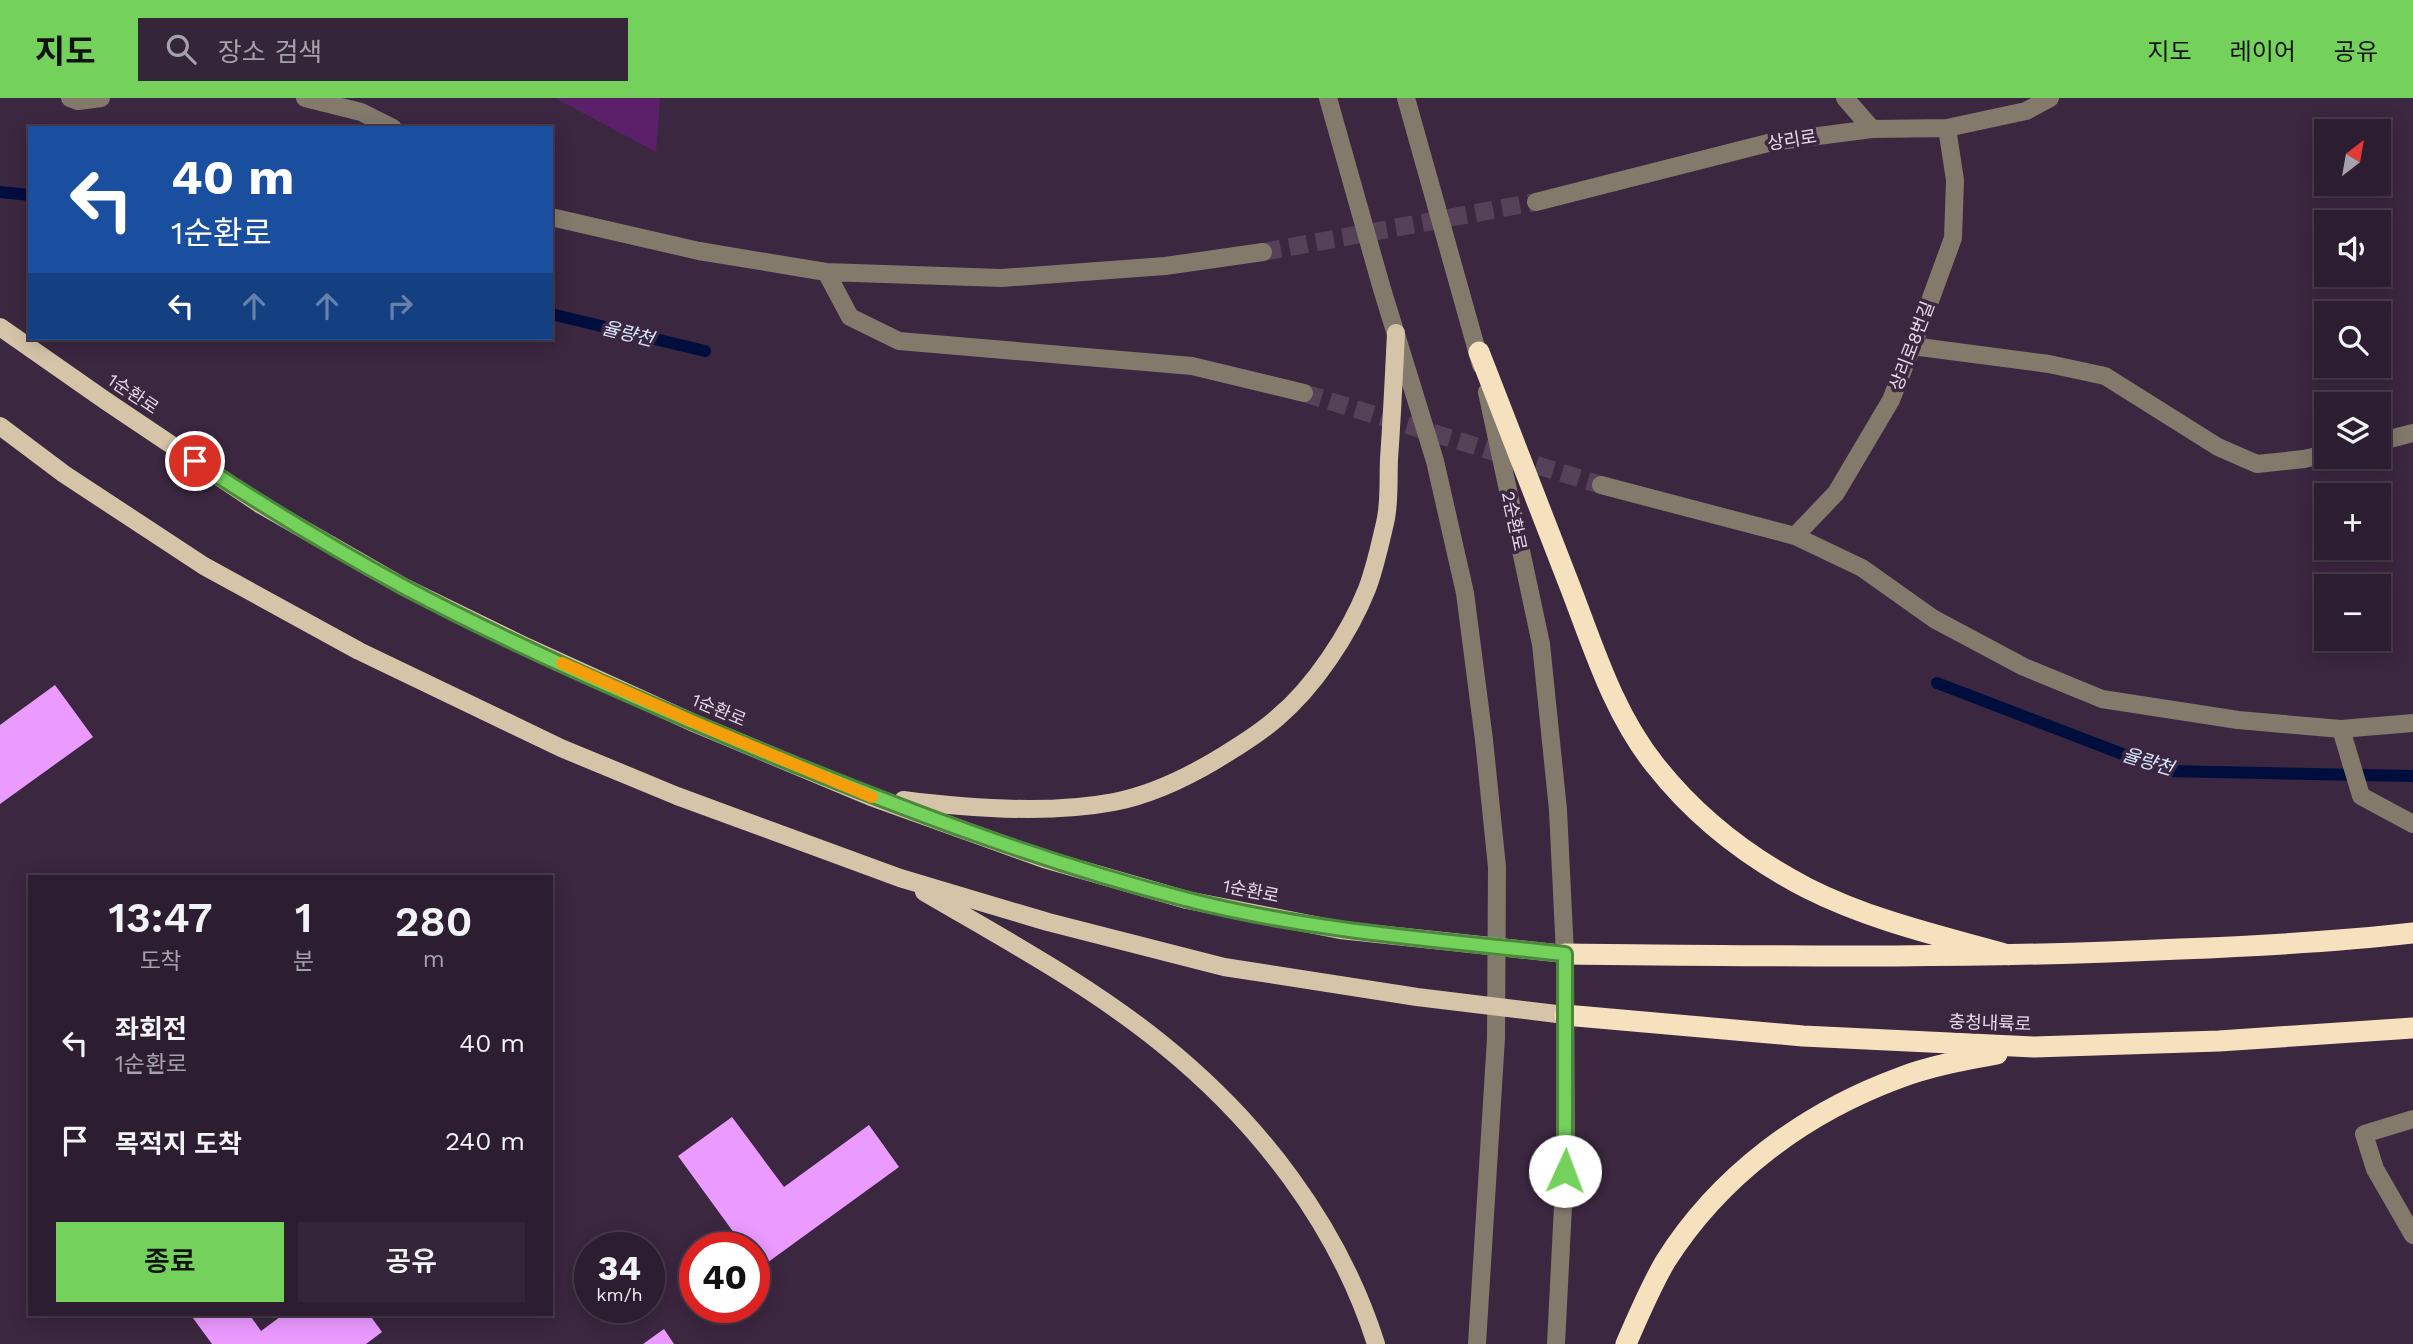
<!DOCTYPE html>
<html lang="ko">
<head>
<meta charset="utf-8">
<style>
  body { margin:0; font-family:"Work Sans","Noto Sans KR",sans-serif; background:#342638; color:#f1f3f6; height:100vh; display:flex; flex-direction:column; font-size:26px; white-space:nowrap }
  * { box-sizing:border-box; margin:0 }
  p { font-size:23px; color:#a6a2ab }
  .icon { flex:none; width:38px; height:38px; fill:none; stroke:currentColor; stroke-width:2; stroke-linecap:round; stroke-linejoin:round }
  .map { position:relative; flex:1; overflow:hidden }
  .sheet { position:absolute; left:28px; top:777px; width:525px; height:441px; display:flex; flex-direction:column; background:#2c1d30; border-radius:0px; box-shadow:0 4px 18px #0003,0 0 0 2px #483b4c }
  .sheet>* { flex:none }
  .banner { position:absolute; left:28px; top:28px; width:525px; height:214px; border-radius:0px; box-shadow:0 4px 18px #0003,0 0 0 2px #483b4c; background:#1a4fa0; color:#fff; overflow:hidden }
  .needle { width:46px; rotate:31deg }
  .controls { position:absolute; left:2314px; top:21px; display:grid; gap:14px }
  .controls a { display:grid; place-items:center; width:77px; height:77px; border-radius:0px; background:#2c1d30; box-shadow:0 4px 18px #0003,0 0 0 2px #483b4c; font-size:35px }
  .speed { position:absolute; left:574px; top:1134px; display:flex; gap:14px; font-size:35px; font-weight:700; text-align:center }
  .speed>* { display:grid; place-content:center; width:91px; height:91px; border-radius:50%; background:#2c1d30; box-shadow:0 4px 18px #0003,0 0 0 2px #483b4c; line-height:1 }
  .speed small { font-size:18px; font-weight:400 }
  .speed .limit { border:10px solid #d22; background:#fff; color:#111 }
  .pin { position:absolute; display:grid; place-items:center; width:60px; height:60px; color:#fff; margin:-30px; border:4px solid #fff; border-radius:50%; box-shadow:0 2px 7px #0007 }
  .me { position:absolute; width:77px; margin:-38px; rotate:2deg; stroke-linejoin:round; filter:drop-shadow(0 0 5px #0008) }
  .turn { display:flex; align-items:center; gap:24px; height:147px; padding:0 28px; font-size:32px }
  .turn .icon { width:91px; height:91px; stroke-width:2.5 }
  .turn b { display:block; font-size:49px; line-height:60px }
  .lanes { display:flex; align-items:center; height:66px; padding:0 28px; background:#0003; justify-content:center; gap:35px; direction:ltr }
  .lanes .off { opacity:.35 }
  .eta { display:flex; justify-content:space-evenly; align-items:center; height:119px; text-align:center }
  .eta b { font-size:42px; font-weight:600; line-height:49px }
  .action { display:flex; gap:14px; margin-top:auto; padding:14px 28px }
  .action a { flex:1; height:80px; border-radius:0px; background:#74d25c; color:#111; font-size:28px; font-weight:600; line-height:80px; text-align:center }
  .action a+a { background:#342638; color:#f1f3f6 }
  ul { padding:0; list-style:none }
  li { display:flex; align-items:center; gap:21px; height:98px; padding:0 28px }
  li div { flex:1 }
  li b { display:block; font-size:26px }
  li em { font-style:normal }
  header { display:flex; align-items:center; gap:42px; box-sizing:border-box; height:98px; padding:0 35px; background:#74d25c; color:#111 }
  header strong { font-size:33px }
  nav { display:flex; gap:38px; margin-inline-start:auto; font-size:24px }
  .search { width:490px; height:63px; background:#342638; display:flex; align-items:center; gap:18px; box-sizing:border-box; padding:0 24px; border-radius:0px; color:#a6a2ab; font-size:26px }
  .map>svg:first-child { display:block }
  .green { fill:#5b2069 }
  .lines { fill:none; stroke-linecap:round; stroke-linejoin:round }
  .stream { stroke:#000e3e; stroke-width:12 }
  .building { fill:#eb9aff }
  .minor-tunnel { stroke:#554259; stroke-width:18; stroke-dasharray:18 9; stroke-linecap:butt }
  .minor { stroke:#837a6c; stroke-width:18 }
  .major { stroke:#d5c4a8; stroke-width:18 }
  .highway { stroke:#f6e1bf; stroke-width:21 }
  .route-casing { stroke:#4b883c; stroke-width:18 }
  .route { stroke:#74d25c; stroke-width:12 }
  .slow { stroke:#f59e0b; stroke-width:12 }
  .labels { text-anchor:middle; stroke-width:7; stroke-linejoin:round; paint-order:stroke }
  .street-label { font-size:18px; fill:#e6d9e9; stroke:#3b2740 }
  .water-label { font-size:19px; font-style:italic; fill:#d6e5ff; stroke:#3b2740 }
</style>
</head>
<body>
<header>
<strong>지도</strong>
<div class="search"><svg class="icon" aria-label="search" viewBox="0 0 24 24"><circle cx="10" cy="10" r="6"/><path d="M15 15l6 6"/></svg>장소 검색</div>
<nav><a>지도</a><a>레이어</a><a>공유</a></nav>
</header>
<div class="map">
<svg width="2413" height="1246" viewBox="0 0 2413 1246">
  <rect width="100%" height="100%" fill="#3b2740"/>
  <path class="green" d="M555,0H660L656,54Z"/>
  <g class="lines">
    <path class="stream" d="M0,94L30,97
      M551,216L705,253
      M1937,585L2167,673L2413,678"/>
  </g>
  <path class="building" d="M55,587L93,639L0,706V627Z
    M732,1019L784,1089L869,1027L899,1069L760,1170L754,1163V1150H745L678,1058Z
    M190,1216H249L261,1233L284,1216H369L382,1234L366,1246H212Z
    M664,1231L674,1246H643Z"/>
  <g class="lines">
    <path class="minor-tunnel" d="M1263,154L1536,104
      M1304,295L1601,387"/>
    <path class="minor" d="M70,0L78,3L101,0
      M305,0L361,14L393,30
      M1328,0L1382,191L1435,363L1465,495L1484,642L1497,769L1496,940L1477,1246
      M1406,0L1481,267
      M1845,0L1872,31
      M1536,104L1772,44L1872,31L1947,30L2026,13L2050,0
      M551,119L699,153L826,174L1001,180L1165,168L1263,154
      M826,174L850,219L899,243L1192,268L1304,295
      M1912,248L2049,266L2105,278L2218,349L2257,366L2304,361L2326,356
      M1487,294L1541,546L1558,712L1565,856L1566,1049L1556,1246
      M2378,344L2413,335
      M1601,387L1795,438L1862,470L1934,521L2024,569L2102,601L2238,622L2341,631L2413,625
      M1795,438L1836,395L1891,302L1927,211L1953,140L1955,82L1947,30
      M2341,631L2361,698L2413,726
      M2413,1021L2364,1036L2375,1071L2413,1137"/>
    <path class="major" d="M0,229L106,303L261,407L404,489L527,549L696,626L871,699L1044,761L1187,802L1340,832L1565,856
      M0,328L64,376L204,468L359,553L561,650L677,698L900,780L1048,824L1224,869L1417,899L1565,917
      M903,702C966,710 1051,716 1114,704C1150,697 1184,681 1216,662C1237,649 1258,637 1277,620C1314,589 1349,536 1367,491C1375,470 1380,446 1385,425C1390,405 1388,382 1389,361C1392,319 1394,277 1396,235
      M924,794C1004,841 1088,886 1161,945C1258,1023 1338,1126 1376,1246"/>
    <path class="highway" d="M1479,254C1509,333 1540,412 1571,491C1594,551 1614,616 1655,667C1695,718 1749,760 1807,790C1870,822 1940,838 2008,857
      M1565,856C1770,858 1975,861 2180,851C2258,848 2335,844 2413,835
      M1565,917L1803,938L2034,949L2219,943L2413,930
      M1626,1246C1638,1218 1650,1190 1665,1164C1719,1078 1804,1015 1899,980C1930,968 1964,962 1997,956"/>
  </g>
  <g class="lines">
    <g class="route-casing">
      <path id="route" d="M195,363C262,407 332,450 404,489C521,551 644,604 766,655C903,711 1041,764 1185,801C1309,833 1438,842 1565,856V1073"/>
    </g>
    <use href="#route" class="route"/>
    <path class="slow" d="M562,565L696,625L872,699"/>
  </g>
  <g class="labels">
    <g class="street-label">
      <text transform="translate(1792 42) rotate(-9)" y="6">상리로</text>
      <text transform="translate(1912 248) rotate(-69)" y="6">상리로8번길</text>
      <text transform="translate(133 296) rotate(34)" y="6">1순환로</text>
      <text transform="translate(1514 423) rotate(78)" y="6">2순환로</text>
      <text transform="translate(719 612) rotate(23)" y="6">1순환로</text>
      <text transform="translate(1251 793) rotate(11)" y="6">1순환로</text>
      <text transform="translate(1990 925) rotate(2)" y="6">충청내륙로</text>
    </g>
    <g class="water-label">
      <text transform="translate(628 235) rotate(14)" y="7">율량천</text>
      <text transform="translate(2148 663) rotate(17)" y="7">율량천</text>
    </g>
  </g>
</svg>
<div class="controls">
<a><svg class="needle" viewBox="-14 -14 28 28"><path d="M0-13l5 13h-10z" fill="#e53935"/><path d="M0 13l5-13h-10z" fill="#a6a2ab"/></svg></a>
<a><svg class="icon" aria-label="sound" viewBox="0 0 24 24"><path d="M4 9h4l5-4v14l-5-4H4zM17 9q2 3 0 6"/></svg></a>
<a><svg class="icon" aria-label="search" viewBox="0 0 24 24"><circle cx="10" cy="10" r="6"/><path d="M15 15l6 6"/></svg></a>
<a><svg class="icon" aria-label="layers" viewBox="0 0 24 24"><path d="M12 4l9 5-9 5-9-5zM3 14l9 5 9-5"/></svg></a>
<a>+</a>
<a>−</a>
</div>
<div class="speed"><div>34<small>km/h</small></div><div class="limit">40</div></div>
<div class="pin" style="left:195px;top:363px;background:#d93025"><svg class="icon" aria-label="arrive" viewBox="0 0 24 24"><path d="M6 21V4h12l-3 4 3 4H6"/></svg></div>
<svg class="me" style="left:1565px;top:1073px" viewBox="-20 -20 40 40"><circle r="19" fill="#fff"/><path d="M0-13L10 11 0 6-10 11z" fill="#74d25c"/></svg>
<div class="banner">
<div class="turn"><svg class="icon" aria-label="left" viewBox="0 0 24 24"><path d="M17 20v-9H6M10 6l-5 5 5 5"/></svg><div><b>40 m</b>1순환로</div></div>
<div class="lanes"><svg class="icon" aria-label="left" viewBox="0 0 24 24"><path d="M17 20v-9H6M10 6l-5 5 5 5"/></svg><svg class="icon off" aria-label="ahead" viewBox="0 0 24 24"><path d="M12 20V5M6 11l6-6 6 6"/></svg><svg class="icon off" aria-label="ahead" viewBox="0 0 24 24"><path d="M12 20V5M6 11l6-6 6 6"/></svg><svg class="icon off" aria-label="right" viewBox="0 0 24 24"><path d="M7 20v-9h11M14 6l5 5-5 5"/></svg></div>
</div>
<section class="sheet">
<div class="eta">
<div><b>13:47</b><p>도착</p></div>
<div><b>1</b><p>분</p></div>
<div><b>280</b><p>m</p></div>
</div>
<ul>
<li><svg class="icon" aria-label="left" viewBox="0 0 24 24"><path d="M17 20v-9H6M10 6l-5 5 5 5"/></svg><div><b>좌회전</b><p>1순환로</p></div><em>40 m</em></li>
<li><svg class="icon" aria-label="arrive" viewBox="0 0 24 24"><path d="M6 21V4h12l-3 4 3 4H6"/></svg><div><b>목적지 도착</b></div><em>240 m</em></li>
</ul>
<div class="action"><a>종료</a><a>공유</a></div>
</section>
</div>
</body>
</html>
